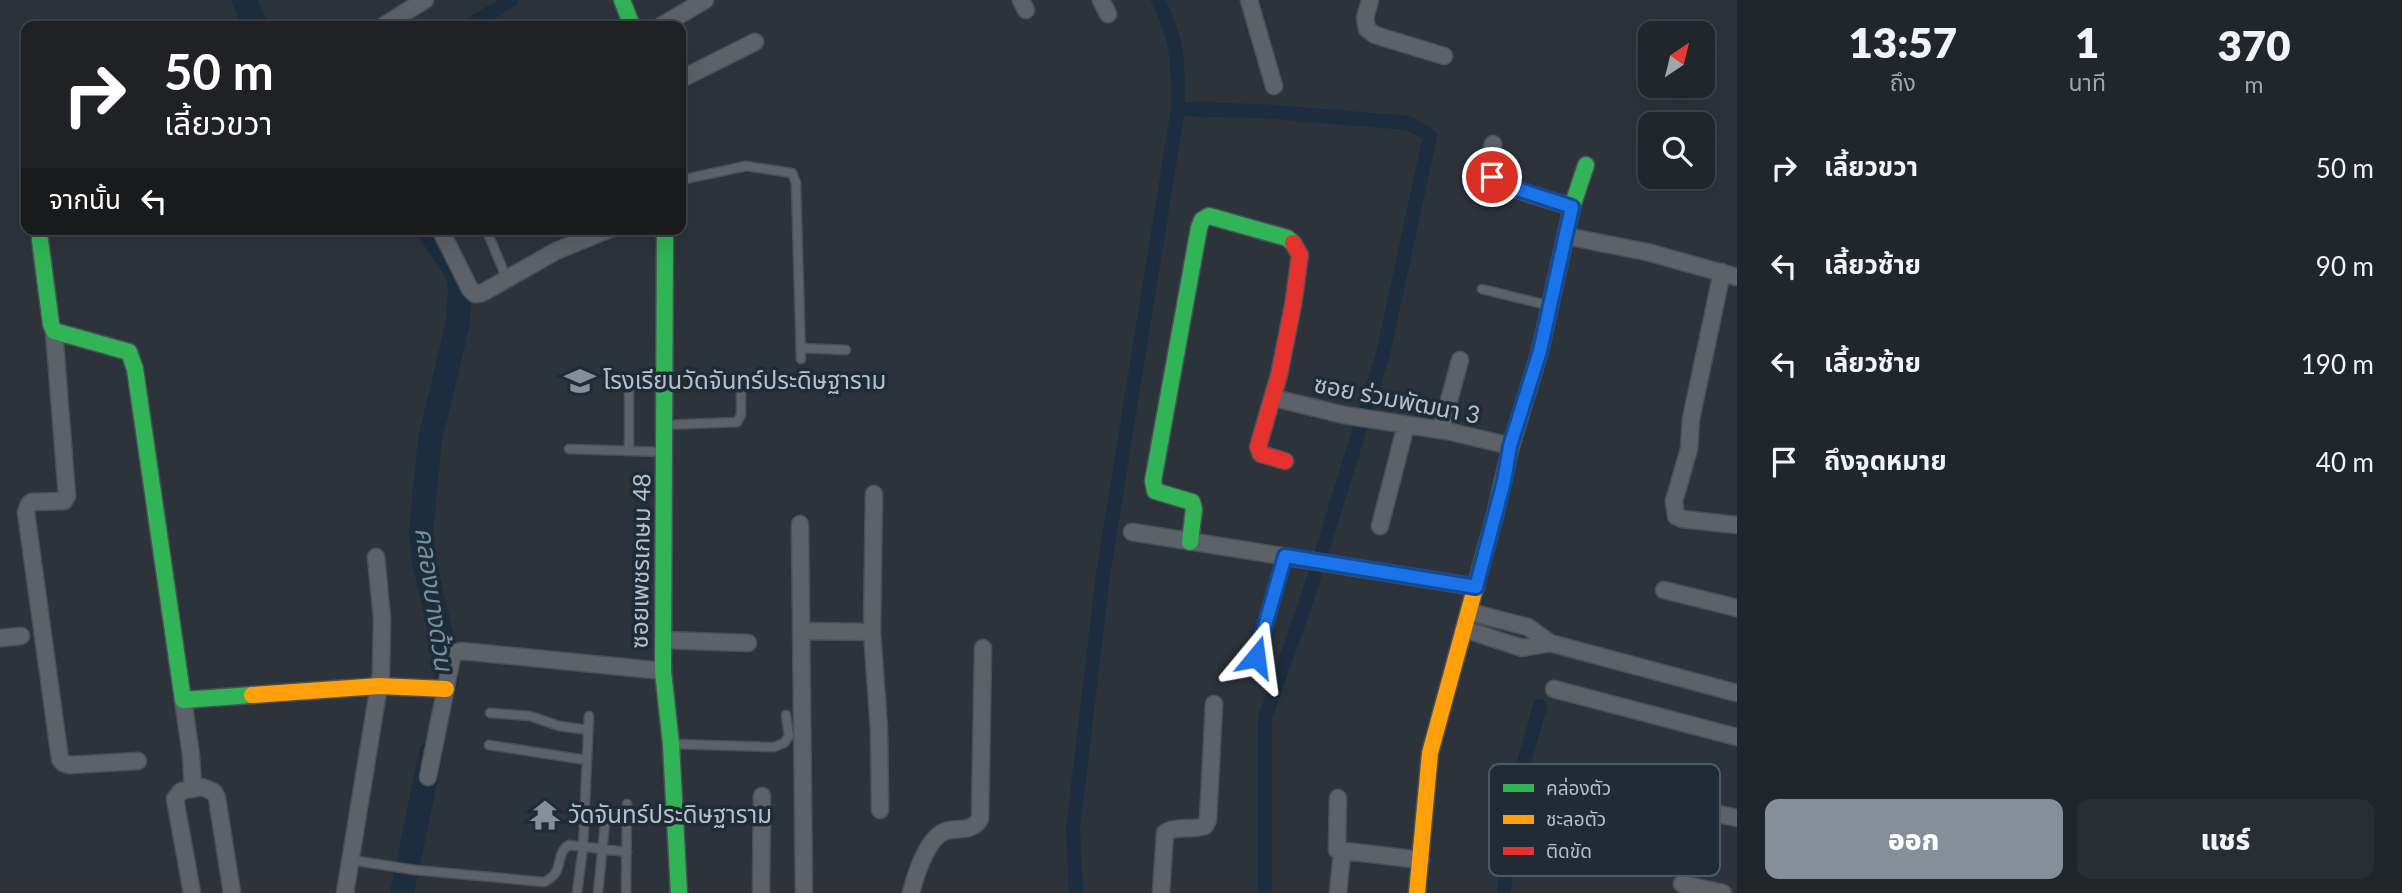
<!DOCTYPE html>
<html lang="th">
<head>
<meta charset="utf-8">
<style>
  body { margin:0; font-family:Lato,"Noto Sans Thai",sans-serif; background:#292e34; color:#f1f3f6; height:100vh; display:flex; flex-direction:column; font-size:26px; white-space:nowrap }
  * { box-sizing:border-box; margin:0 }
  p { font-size:23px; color:#a2a5a9 }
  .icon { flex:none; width:38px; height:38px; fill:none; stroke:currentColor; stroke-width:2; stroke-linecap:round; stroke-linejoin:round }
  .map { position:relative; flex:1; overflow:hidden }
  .panel { display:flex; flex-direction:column; background:#21262c; width:665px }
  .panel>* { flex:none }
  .top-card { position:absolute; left:21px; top:21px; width:665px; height:214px; border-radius:14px; box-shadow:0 7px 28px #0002,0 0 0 2px #3e4348; background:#202124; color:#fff; overflow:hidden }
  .needle { width:46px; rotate:35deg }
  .tools { position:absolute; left:1638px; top:21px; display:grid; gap:14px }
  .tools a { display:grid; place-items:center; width:77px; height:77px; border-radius:14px; background:#21262c; box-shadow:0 7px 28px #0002,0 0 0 2px #3e4348; font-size:35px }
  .pin { position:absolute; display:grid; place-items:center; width:60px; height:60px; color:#fff; margin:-30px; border:4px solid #fff; border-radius:50%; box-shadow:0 2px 7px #0007 }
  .me { position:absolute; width:77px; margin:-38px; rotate:16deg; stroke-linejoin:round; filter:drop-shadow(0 0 5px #0008) }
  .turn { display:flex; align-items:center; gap:24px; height:147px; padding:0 28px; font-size:32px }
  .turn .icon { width:91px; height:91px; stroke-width:2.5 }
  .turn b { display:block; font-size:49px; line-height:60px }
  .then { display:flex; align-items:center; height:66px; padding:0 28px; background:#0003; gap:14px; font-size:26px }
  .eta { display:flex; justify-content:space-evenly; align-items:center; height:119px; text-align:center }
  .eta b { font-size:42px; font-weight:800; line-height:49px }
  .primary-button { display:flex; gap:14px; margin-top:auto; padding:14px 28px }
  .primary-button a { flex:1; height:80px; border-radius:14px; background:#868f98; color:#fff; font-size:28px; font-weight:800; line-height:80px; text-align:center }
  .primary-button a+a { background:#292e34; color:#f1f3f6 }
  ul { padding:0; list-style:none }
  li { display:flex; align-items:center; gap:21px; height:98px; padding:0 28px }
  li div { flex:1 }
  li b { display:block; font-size:26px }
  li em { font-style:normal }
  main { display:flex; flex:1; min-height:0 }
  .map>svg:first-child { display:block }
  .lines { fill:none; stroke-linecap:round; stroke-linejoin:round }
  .canal { stroke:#1b2d3e; stroke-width:14 }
  .river { stroke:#1b2d3e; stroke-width:24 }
  .lane-casing { stroke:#4a5057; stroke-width:11 }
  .street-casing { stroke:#4a5057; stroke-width:19 }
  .fast-casing { stroke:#4a5057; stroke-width:19 }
  .slow-casing { stroke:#4a5057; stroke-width:19 }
  .jam-casing { stroke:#4a5057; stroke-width:19 }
  .lane { stroke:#5c6268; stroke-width:8 }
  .street { stroke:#5c6268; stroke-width:16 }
  .fast { stroke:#30b455; stroke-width:16 }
  .slow { stroke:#ff9f0a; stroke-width:16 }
  .jam { stroke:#e5322d; stroke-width:16 }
  .route-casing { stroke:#114b97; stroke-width:18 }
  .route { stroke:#1a73e8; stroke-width:12 }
  .labels { text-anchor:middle; stroke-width:7; stroke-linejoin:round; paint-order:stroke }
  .poi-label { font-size:24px; fill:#b6c0ca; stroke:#1f2b35; text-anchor:start }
  .street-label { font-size:24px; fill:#b6c0ca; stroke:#1f2b35 }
  .water-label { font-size:26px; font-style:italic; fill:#708fa9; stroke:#1f2b35 }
  .key { fill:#1f2b35; stroke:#4c5862; stroke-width:2 }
  .key-label { font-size:19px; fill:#b6c0ca }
</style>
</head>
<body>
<main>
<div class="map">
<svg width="1737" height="893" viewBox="0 0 1737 893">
  <rect width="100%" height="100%" fill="#2c333a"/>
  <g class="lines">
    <path class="canal" d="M469,26L511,0
      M1178,109L1260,111L1409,123L1430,136L1383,354L1309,593L1265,718V893
      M1076,893L1073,829L1103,575L1178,109C1178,63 1179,42 1158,0
      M1504,893L1513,801L1540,706"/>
    <path class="river" d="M244,0L256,26
      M428,229L458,274L460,292L458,322L430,440L421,531L424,562L446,654L447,677L445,687
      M402,893L431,753"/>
    <g class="lane-casing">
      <path id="lane" d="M681,180L746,166L792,173L796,183L801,359
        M486,229L507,279
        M1482,289L1547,305
        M801,348L846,350
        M665,425L737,422L741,415V383
        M569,449L664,452
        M629,451V386
        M1256,658L1285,556
        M490,713L530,716L559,726L588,730
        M674,744L774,747L784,743L789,736L786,715
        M489,745L586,760
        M351,860L415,870L544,882C566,872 554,854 569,845L627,852
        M577,893L583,847L589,716
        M598,893L605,823L609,817H627
        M626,893L627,804"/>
    </g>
    <g class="street-casing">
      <path id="street" d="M1021,0L1026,10
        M1101,0L1108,14
        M1249,0L1274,86
        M1370,0L1365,18L1367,29L1375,35L1444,56
        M383,26L425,0
        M661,26L705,0
        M681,79L755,42
        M1493,144C1492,152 1487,165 1489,172C1493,186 1557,202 1572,207
        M440,229L470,289L475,294L482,293L556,251L610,229
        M1566,236L1647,252L1737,277
        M1722,272L1691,419L1689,449L1674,501L1676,516L1682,519L1737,525
        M54,331L67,496L64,501L32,502L29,504L26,512L60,759L63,763L70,765L138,761
        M1274,398L1344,415L1447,431L1511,446
        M1441,430L1460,360
        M874,494L872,632L879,729L880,810
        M800,524L804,893
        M1380,526L1406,425
        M1132,532L1476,587
        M1664,590L1737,608
        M1470,612L1528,627L1550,643L1737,693
        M1464,629L1522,648L1550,643
        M801,631L872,632
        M0,638L21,636
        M663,640L748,643
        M1554,689L1737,737
        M183,700L191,755L193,789
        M428,777L452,657L455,653L462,651L663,671
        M1338,798L1337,850L1421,860
        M1695,809L1737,818
        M1682,884L1723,893
        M192,893L175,799L181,791L202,787L214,792L217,798L232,893
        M345,893L381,673L382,618L376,557
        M761,893L762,796
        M911,893C915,877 927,837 946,831C960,827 971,833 980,819L983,648
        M1161,893L1165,833C1176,825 1192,831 1205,826L1208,820L1214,704
        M1338,893L1342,853"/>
    </g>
    <g class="fast-casing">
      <path id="fast" d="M622,0L632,26
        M665,229L663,671L671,744L679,893
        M40,240L51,324L54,331L129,352L135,369L183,700L252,695
        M1495,515L1511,446L1540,351L1572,207L1586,165
        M1190,542L1194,509L1192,502L1155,491L1153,481L1199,228L1202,220L1209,216L1287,238L1293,243"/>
    </g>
    <g class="slow-casing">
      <path id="slow" d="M252,695L379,686L446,689
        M1417,893L1430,753L1495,515"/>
    </g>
    <g class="jam-casing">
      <path id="jam" d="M1285,461L1261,454L1258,447L1279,375L1293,305L1300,255L1293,243"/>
    </g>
    <use href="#lane" class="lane"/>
    <use href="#street" class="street"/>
    <use href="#fast" class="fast"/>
    <use href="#slow" class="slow"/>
    <use href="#jam" class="jam"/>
  </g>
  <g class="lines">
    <g class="route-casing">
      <path id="route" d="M1256,657L1285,556L1476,587L1504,481L1510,446L1540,351L1572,207L1505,185L1492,177"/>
    </g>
    <use href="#route" class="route"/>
  </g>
  <defs>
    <g id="school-bare" transform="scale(2.415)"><path d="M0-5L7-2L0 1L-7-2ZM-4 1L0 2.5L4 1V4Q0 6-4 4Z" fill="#868f98" stroke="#1f2b35" stroke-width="2.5" paint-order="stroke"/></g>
    <g id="temple-bare" transform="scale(2.415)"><path d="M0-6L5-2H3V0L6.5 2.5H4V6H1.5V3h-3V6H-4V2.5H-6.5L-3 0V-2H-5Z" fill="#868f98" stroke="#1f2b35" stroke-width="2.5" paint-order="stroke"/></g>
  </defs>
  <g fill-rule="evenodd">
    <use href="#school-bare" x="580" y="381"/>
    <use href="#temple-bare" x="545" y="815"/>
  </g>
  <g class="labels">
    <g class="poi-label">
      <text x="603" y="389">โรงเรียนวัดจันทร์ประดิษฐาราม</text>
      <text x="568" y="823">วัดจันทร์ประดิษฐาราม</text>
    </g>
    <g class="street-label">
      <text transform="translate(1397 400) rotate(11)" y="8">ซอย ร่วมพัฒนา 3</text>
      <text transform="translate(641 561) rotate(-89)" y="8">ซอยเพชรเกษม 48</text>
    </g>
    <g class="water-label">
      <text transform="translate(434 599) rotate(82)" y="9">คลองบางด้วน</text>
    </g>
  </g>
  <rect x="1489" y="764" width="231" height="112" rx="10" class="key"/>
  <rect x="1503" y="784" width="31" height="8" fill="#30b455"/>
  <rect x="1503" y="815" width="31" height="9" fill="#ff9f0a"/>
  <rect x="1503" y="847" width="31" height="8" fill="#e5322d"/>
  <g class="key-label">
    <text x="1546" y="795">คล่องตัว</text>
    <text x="1546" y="826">ชะลอตัว</text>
    <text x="1546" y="858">ติดขัด</text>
  </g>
</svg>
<div class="tools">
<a><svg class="needle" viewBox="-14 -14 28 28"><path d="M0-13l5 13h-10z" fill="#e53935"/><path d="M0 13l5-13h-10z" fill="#a2a5a9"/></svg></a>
<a><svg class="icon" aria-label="search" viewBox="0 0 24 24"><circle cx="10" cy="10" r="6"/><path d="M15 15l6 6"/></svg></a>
</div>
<div class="pin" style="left:1492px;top:177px;background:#d93025"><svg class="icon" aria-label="arrive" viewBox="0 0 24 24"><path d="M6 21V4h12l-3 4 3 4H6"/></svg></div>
<svg class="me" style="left:1256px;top:657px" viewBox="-20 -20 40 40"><path d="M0-17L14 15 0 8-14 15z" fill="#1a73e8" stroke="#fff" stroke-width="4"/></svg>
<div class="top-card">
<div class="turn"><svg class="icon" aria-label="right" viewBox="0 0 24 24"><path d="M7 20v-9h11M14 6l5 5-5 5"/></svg><div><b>50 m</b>เลี้ยวขวา</div></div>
<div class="then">จากนั้น<svg class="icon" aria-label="left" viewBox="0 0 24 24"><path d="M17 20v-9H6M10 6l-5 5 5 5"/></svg></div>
</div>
</div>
<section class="panel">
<div class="eta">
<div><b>13:57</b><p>ถึง</p></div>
<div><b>1</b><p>นาที</p></div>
<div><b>370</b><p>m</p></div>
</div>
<ul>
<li><svg class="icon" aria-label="right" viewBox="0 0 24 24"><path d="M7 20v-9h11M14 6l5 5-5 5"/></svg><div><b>เลี้ยวขวา</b></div><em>50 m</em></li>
<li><svg class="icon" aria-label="left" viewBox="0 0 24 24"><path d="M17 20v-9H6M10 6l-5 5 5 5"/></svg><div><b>เลี้ยวซ้าย</b></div><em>90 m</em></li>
<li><svg class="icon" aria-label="left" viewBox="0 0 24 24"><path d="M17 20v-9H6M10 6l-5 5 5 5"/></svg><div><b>เลี้ยวซ้าย</b></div><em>190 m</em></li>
<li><svg class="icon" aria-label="arrive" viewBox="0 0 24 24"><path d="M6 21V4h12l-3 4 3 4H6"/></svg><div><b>ถึงจุดหมาย</b></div><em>40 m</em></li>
</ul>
<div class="primary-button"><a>ออก</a><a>แชร์</a></div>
</section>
</main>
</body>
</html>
